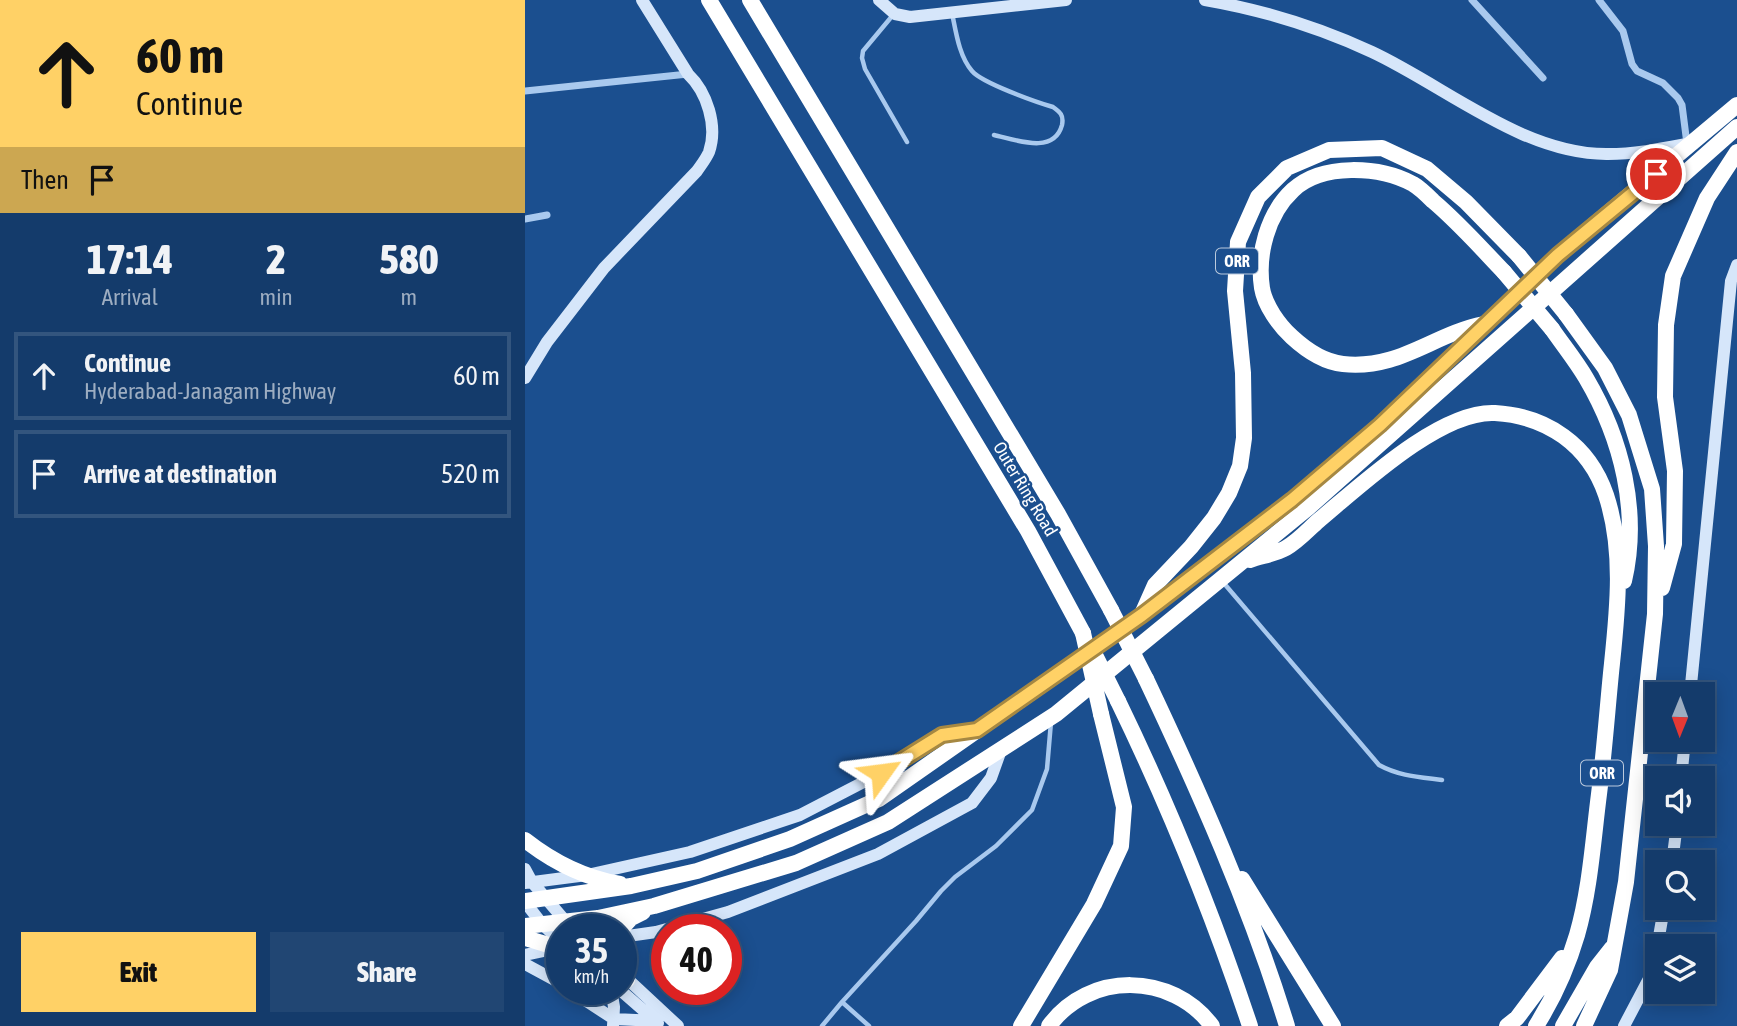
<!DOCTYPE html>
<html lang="en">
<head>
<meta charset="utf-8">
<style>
  body { margin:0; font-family:"Asap Condensed",sans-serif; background:#214673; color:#f1f3f6; height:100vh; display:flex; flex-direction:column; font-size:26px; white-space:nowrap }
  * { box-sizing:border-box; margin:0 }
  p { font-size:23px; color:#9dadc1 }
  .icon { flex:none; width:38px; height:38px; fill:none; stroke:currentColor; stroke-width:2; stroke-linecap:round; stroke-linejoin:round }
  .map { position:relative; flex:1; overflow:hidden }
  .panel { display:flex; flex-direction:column; background:#143b6b; width:525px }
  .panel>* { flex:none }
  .guide { background:#ffd166; color:#111; overflow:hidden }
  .needle { width:46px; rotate:181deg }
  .buttons { position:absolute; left:1120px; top:682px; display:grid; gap:14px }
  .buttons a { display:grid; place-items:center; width:70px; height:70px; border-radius:0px; background:#143b6b; box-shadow:0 4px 18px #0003,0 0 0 2px #33557e; font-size:35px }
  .speed { position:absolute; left:21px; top:914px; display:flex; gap:14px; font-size:35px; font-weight:700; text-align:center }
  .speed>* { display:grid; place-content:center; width:91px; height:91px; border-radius:50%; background:#143b6b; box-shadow:0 4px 18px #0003,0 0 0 2px #33557e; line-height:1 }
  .speed small { font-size:18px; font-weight:400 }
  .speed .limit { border:10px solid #d22; background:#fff; color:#111 }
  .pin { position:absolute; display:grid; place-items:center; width:60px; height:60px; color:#fff; margin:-30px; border:4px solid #fff; border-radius:50%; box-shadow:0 2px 7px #0007 }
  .me { position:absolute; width:77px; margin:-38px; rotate:59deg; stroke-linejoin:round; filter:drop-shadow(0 0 5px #0008) }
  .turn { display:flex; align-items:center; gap:24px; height:147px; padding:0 21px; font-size:32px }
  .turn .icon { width:91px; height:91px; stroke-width:2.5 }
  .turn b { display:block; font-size:49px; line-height:60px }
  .then { display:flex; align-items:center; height:66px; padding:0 21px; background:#0003; gap:14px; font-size:26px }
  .eta { display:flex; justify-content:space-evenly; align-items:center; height:119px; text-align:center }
  .eta b { font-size:42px; font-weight:800; line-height:49px }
  .action { display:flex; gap:14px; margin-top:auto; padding:14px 21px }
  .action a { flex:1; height:80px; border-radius:0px; background:#ffd166; color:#111; font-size:28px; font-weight:800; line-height:80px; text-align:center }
  .action a+a { background:#214673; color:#f1f3f6 }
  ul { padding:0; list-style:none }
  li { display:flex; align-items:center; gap:21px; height:88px; margin:0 14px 10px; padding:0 7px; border:4px solid #33557e; border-radius:0px }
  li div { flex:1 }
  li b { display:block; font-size:26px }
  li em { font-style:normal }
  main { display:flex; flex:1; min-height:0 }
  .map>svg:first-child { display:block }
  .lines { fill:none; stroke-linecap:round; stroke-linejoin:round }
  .lane { stroke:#a9c9ee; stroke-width:4.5 }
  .street { stroke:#a9c9ee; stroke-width:7 }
  .secondary { stroke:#d6e6fa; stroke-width:12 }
  .highway { stroke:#fff; stroke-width:16 }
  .highway-bridge { stroke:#fff; stroke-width:16 }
  .route-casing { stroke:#a68842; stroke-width:18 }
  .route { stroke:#ffd166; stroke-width:12 }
  .labels { text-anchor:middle; stroke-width:5; stroke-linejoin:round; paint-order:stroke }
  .shield { fill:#1b4f8f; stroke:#bbcadd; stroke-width:2 }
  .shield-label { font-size:16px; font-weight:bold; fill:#fff }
  .street-label { font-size:18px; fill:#fff; stroke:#1b4f8f }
</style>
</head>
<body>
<main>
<section class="panel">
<div class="guide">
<div class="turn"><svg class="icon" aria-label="ahead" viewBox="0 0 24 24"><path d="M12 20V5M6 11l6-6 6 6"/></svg><div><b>60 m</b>Continue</div></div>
<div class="then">Then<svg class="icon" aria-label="arrive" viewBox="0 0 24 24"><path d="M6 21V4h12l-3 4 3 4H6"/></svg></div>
</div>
<div class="eta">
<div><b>17:14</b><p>Arrival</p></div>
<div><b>2</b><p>min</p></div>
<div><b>580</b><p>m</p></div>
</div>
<ul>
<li><svg class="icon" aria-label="ahead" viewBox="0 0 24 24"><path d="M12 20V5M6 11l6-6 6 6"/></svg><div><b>Continue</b><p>Hyderabad-Janagam Highway</p></div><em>60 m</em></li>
<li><svg class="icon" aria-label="arrive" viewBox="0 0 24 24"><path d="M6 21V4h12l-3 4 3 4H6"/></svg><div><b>Arrive at destination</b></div><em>520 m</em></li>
</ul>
<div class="action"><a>Exit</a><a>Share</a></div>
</section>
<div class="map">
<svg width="1212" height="1026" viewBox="0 0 1212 1026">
  <rect width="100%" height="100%" fill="#1b4f8f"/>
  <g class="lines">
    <path class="lane" d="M427,13C431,32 434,56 447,71C457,83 511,102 528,107C535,112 539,115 537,125C529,155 491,140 469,135
      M368,15L338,51L337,58L340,69L382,142
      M697,581L854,765C874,776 894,777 917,780
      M317,1002L391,921L416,891L430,877L471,846L507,810L522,769L526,722
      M297,1026L317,1002L344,1026"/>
    <path class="street" d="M947,0L1018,78
      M1074,0L1098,31L1107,64L1112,71L1138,83L1153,98L1157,105L1162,144
      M0,91L163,74
      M0,219L22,215"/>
    <path class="secondary" d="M354,0L370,14L385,17L541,0
      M680,0C738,10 793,27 847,52C920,86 999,155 1083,154C1112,154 1140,148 1167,143
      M0,378L22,342L79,268L172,171C176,165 181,159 184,152C193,126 182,92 163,74L117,0
      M1165,695L1206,281L1212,265
      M1156,779L1160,740
      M1147,863L1152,824
      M0,869L7,882L47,929
      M0,883L62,875L165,852L275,815L356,773L417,735L449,731
      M0,902L17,924L37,943
      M96,937L131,932L203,912L353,854L447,803L466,778L476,750
      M0,955L33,948
      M0,964L37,984
      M97,974L153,1026
      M43,989L89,1019L132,1021
      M86,989L89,1007L88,1026
      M94,989L133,1023
      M1099,1026L1128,971L1139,908"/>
    <path class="highway" d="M184,0L503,531L558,633
      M225,0L533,514L586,610
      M1041,314L1080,368L1104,415L1127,489L1131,546L1130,614L1101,882L1085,970L1059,1026
      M959,324C908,334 875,370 818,364C799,362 780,349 767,337C754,325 740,306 737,288C732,255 742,214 768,190C797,163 854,166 888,184C895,188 902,195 908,201C934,223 956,248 979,272
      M1027,329C1038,345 1051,361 1061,378C1097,439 1115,512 1099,581
      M725,560C736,556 750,554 761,548C772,542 783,530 793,521C834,487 915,410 970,413C1022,416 1064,445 1081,495C1100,552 1092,615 1086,673C1082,714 1079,754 1074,794C1068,841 1065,890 1052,935C1042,969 1030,996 1011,1026
      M1137,588L1149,544L1150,471L1140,397L1141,325L1148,276L1182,198L1212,152
      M618,612L630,585L666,547L689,518L704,493L715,466L719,438L718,373L710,291L713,242L733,197L762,168L804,150L857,148L902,169L941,202L994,256
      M621,679C674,791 725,906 762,1026
      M593,701C644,806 688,915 725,1026
      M0,840C28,862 60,878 95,884
      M717,879L808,1026
      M0,901L106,886L172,871L265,839L354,799L617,615L767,500L855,425L1033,255L1212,105
      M0,926L73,918L129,906L271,863L363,822L531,714L784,507L1212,127
      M96,929L106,918L118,912
      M0,938L37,949
      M96,968L102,980
      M496,1026L569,904L596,846L599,807L576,714
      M524,1026C564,971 647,972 687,1026
      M982,1026L992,1018L1037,958
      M1038,1026L1072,967L1087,948"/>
    <path class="highway-bridge" d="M994,256L1041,314
      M979,272L1027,329
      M586,610L621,679
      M558,633L576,714
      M569,653L593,701"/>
  </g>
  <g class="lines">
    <g class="route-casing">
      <path id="route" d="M356,773L417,735L452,730L617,615L767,500L855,425L1033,255L1131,174"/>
    </g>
    <use href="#route" class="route"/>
  </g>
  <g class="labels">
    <g class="shield">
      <rect x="691" y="248.5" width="42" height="25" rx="5"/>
      <rect x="1056" y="760.5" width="42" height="25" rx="5"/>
    </g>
    <g class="shield-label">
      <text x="712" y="267">ORR</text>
      <text x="1077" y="779">ORR</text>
    </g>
    <g class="street-label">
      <text transform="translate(500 489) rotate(59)" y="6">Outer Ring Road</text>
    </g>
  </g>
</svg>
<div class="buttons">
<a><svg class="needle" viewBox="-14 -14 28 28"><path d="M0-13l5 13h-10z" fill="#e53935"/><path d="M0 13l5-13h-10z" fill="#9dadc1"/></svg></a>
<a><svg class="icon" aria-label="sound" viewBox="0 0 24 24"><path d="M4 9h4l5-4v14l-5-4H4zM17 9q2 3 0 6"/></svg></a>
<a><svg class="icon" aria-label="search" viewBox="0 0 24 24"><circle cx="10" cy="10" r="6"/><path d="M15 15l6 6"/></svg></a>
<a><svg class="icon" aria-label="layers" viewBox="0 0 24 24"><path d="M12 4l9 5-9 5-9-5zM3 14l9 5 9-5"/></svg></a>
</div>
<div class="speed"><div>35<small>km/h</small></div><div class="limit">40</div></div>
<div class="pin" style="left:1131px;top:174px;background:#d93025"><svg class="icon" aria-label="arrive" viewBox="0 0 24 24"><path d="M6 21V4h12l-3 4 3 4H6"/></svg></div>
<svg class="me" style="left:356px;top:773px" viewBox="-20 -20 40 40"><path d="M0-17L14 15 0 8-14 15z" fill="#ffd166" stroke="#fff" stroke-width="4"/></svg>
</div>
</main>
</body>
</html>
